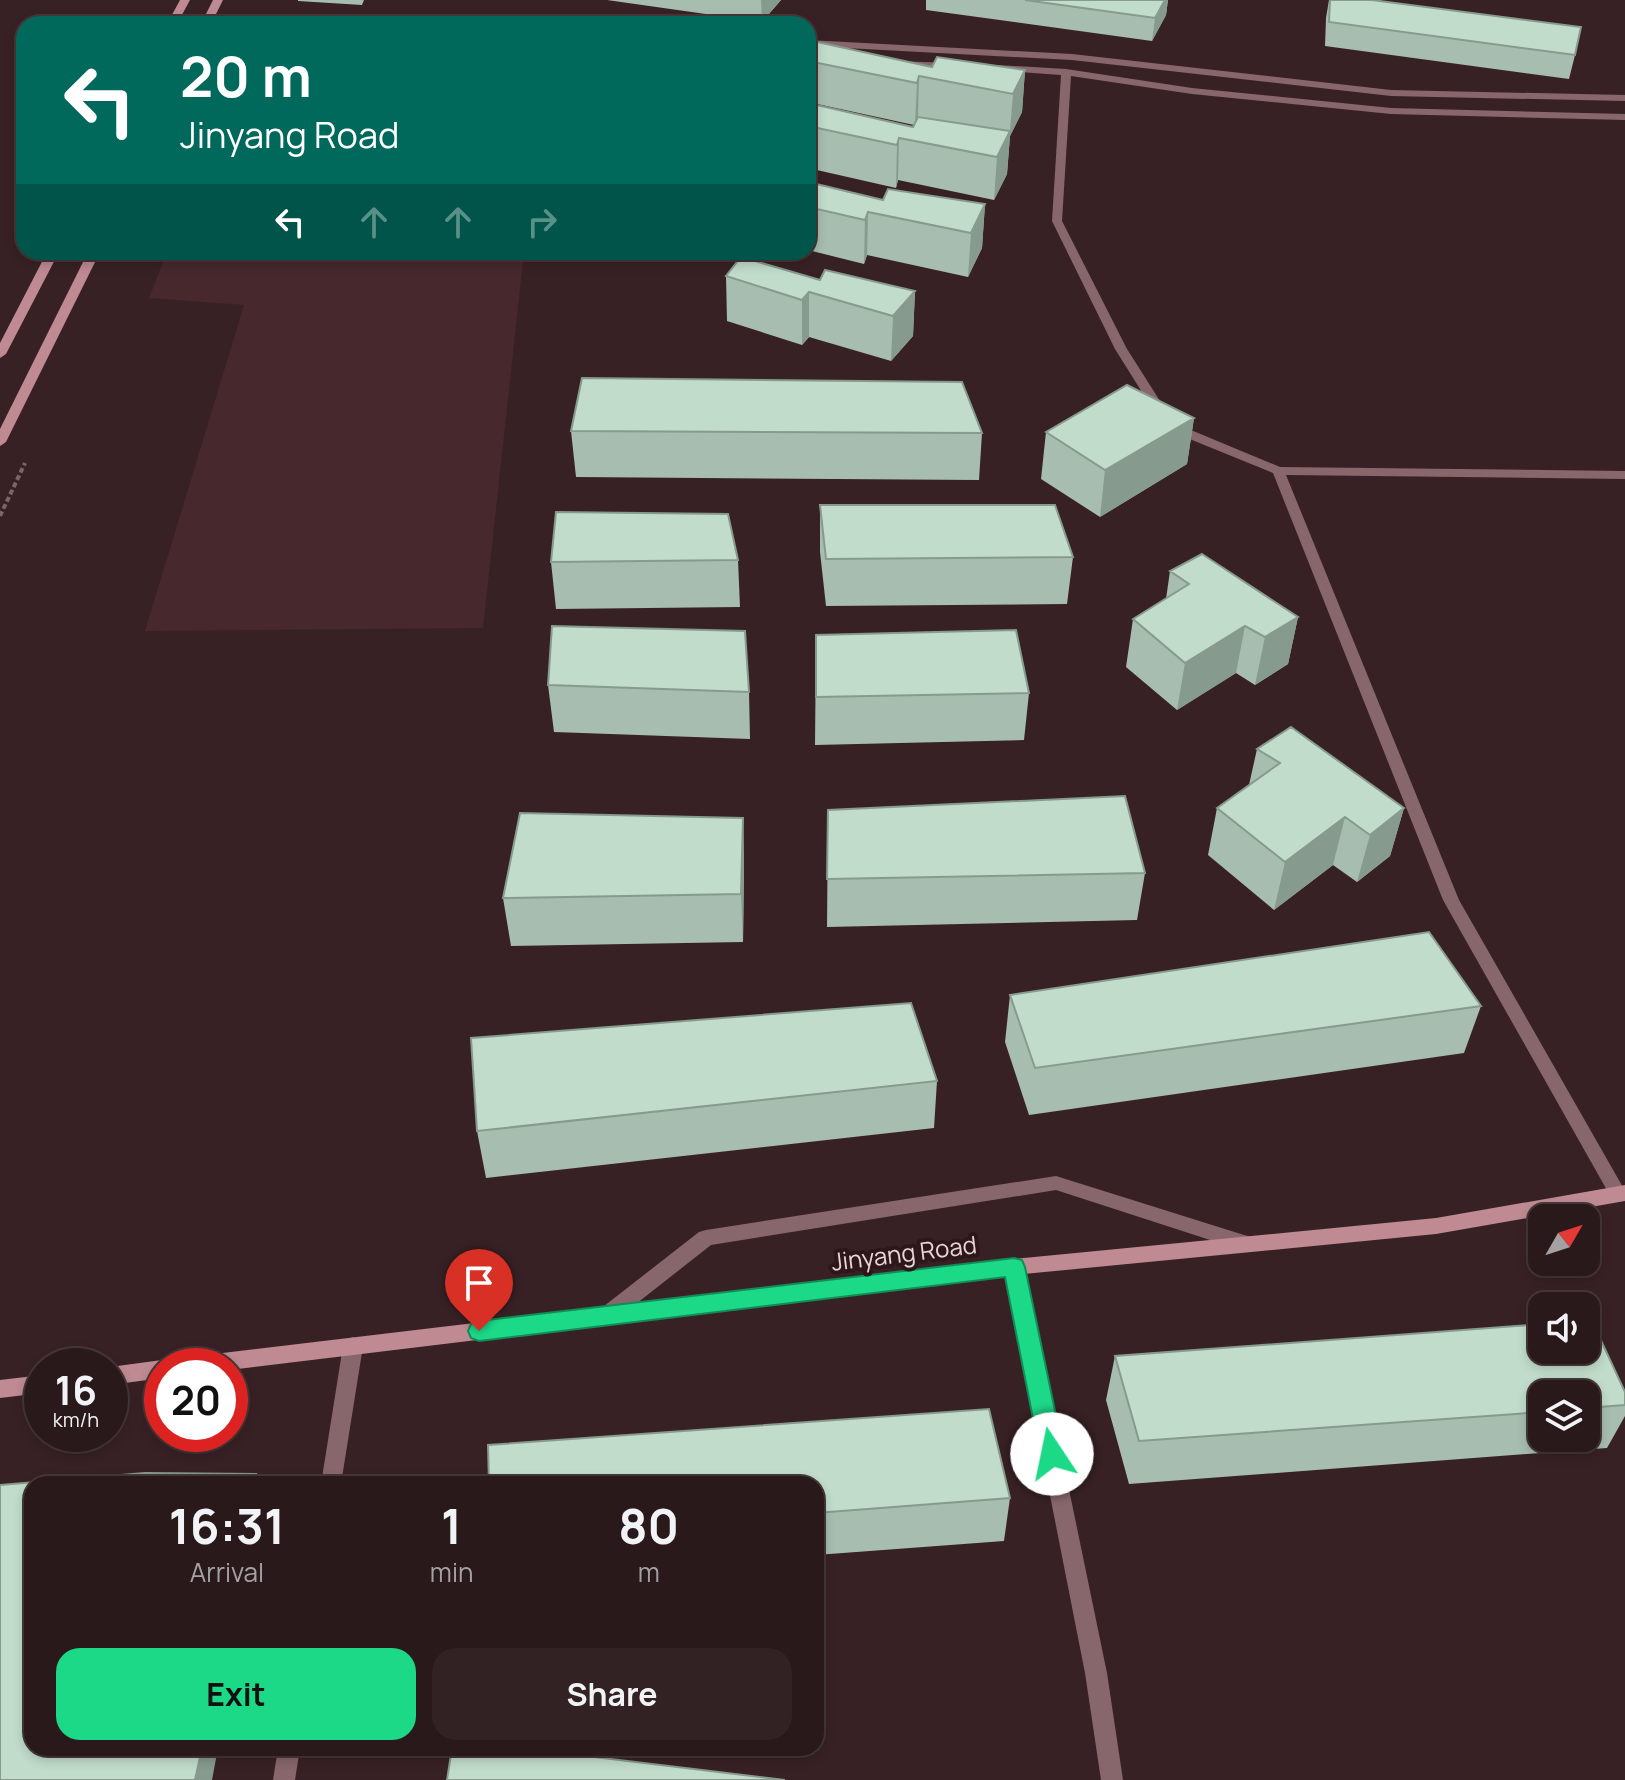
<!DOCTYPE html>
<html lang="en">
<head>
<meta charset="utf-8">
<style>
  body { margin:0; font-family:Manrope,sans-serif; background:#322224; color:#f1f3f6; height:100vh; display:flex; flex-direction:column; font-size:30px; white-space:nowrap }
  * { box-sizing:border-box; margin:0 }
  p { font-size:26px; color:#a5a0a3 }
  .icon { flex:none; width:44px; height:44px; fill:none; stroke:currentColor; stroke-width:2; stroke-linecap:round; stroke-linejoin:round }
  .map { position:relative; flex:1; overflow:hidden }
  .side { position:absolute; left:24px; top:1476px; width:800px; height:280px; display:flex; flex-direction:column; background:#2a191b; border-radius:24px; box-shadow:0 4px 12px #0003,0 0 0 2px #46383a }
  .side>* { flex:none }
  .top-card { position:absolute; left:16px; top:16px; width:800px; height:244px; border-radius:24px; box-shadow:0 4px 12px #0003,0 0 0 2px #46383a; background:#00695c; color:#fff; overflow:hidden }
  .needle { width:52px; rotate:51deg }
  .controls { position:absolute; left:1528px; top:1204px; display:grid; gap:16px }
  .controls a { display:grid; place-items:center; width:72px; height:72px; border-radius:16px; background:#2a191b; box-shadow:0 4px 12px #0003,0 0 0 2px #46383a; font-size:40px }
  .speed { position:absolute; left:24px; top:1348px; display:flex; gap:16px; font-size:40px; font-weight:700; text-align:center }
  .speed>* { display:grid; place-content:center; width:104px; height:104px; border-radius:50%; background:#2a191b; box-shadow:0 4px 12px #0003,0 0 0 2px #46383a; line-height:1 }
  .speed small { font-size:20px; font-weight:400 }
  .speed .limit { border:12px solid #d22; background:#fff; color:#111 }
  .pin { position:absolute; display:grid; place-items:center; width:68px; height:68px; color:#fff; margin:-82px -34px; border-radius:50% 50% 50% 0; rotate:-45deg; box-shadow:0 0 8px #0007 }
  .pin .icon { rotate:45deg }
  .me { position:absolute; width:88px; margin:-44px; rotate:349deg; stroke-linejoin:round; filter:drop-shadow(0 0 6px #0008) }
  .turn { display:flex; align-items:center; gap:28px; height:168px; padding:0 32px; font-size:36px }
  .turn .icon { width:104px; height:104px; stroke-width:2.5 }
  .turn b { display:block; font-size:56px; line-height:68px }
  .lanes { display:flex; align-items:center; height:76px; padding:0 32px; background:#0003; justify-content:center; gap:40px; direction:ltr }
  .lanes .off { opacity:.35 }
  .eta { display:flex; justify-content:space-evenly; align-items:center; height:136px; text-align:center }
  .eta b { font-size:48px; font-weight:700; line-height:56px }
  .button { display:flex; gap:16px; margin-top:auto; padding:16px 32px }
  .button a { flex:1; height:92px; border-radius:24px; background:#1cd988; color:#111; font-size:32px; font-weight:700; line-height:92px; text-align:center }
  .button a+a { background:#322224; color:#f1f3f6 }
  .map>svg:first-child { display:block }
  .built { fill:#46282d }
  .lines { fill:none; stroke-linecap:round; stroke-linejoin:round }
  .path { stroke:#7a6668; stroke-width:4; stroke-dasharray:5 3; stroke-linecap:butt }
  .lane { fill:#88676c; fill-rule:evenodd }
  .street { fill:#88676c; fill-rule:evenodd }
  .secondary { fill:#bf8a92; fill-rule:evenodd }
  .wall { fill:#a6bdaf; fill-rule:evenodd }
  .shaded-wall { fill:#879a8e }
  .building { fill:#c1dccb; stroke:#879a8e; stroke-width:2 }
  .route { fill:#1cd988; stroke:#128d58; stroke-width:2 }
  .labels { text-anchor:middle; stroke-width:8; stroke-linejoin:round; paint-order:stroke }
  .street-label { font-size:24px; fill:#e8d7d9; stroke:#2e171b }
</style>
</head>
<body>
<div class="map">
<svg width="1625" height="1780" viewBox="0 0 1625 1780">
  <rect width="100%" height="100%" fill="#382124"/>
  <path class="built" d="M167,252H524L483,628L145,631L244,305L149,298Z"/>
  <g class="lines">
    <path class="path" d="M0,516L25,463"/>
    <path class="lane" d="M894,61L954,63L959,66L954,69L897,66L892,63Z
      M997,65L1066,69L1192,88L1391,108L1625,114V120L1391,114L1192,94L1071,76L1062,221L1127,349L1174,423L1280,467L1625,471V479L1286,475L1459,900L1624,1189V1199L1618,1202L1612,1199L1443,900L1273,473L1165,429L1115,349L1052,221L1061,75L994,70L992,68Z
      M1056,1176L1244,1235L1251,1237L1253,1243L1251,1249L1244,1251L1056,1190L711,1245L613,1322L606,1324L599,1322L596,1316L599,1310L699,1232L706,1230Z
      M1014,1259L1021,1261L1023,1267L1107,1673L1123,1780H1101L1085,1673L1005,1267L1007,1261Z
      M353,1337L360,1340L363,1346L341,1484H321L343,1346L346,1340Z
      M278,1748H300L295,1780H273Z"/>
    <path class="street" d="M808,40L1072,54L1391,90L1625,95V101L1391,96L1072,60L808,46Z"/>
    <path class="secondary" d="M180,0H190L177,24H167Z
      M213,0H223L211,24H201Z
      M47,252H59L6,354L0,358V343Z
      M88,252H100L6,442L0,446V429Z
      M1625,1185V1201L1436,1234L1014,1275L230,1370V1366H179L182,1360L189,1357L1014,1259L1436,1218Z
      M162,1360L170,1366H162V1378L110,1385V1367Z
      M42,1375V1393L0,1398V1380Z"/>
  </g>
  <path class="wall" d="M298,0H364L362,5L298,1Z
    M607,0H781L762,22Z
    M926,0H1168L1166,15L1152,41L926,10Z
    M1329,0H1372L1575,55L1569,79L1325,46L1326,18Z
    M808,40L932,67L1025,70L1022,112L1010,136L1007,174L994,200L898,180L896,188L808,168V103L913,127L914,125L808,102Z
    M808,182L883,200L985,204L982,248L968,277L867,255L864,264L808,250Z
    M726,276L820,280L915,291L913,336L891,361L809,337L802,345L727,321Z
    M1194,418L1187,464L1100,517L1041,479L1046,432Z
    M571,431L982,433L979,480L576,477Z
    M820,505L1073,557L1067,604L826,606L820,552Z
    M738,560L740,607L556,609L551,562Z
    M1170,571L1298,617L1288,664L1255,685L1236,673L1177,710L1126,667L1133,619L1166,599Z
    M816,635L1029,693L1024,740L815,745Z
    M548,685L749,692L750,739L554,732Z
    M1257,749L1404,808L1390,856L1357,882L1333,865L1274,910L1208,855L1217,808L1249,785Z
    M828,810L1145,873L1137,920L827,927Z
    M743,818L744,865L743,942L511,946L503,898Z
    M1010,995L1481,1006L1464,1053L1029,1115L1005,1042Z
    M937,1081L934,1128L486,1178L477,1131Z
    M1115,1356L1625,1392V1416L1607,1448L1129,1484L1106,1400ZM1542,1394H1586V1438H1542Z
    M816,1484L1010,1498L1004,1541L816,1555Z"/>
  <path class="shaded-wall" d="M761,0H781L762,22Z
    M1165,0H1168L1166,15L1152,41L1155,18Z
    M1025,70L1022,112L1010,136L1007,174L994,200L997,157L1010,131L1013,94Z
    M919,76L918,118L915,125L917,83Z
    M899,138L898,180L896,188L897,145Z
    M985,204L982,248L968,277L971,233Z
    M868,212L867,255L864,264L865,220Z
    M915,291L913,336L891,361L893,316Z
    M809,292V337L802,345V300Z
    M1194,418L1187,464L1100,517L1105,470Z
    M1298,617L1288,664L1255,685L1265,637Z
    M1245,626L1236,673L1177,710L1185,663Z
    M1404,808L1390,856L1357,882L1370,835Z
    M1345,817L1333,865L1274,910L1285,862Z
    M743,818L744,865L743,942L741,894Z
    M256,1474L261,1484H254Z
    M202,1748H218L212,1780H195Z"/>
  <path class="building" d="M1025,0H1165L1155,18Z
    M1330,0H1372L1581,27L1575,55L1329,22Z
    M808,40L932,67L937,57L1025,70L1013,94L919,76L917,83L808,61Z
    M808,103L913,127L918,117L1010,131L997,157L899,138L897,145L808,126Z
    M808,182L883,200L888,189L985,204L971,233L868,212L865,220L808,207Z
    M741,257L820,280L825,270L915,291L893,316L809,292L802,300L726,276Z
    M582,378L962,382L982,433L571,431Z
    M1127,385L1194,418L1105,470L1046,432Z
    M820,505H1055L1073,557L826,559Z
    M556,512L728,514L738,560L551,562Z
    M1202,554L1298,617L1265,637L1245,626L1185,663L1133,619L1189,584L1170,571Z
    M552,626L745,631L749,692L548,685Z
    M1016,630L1029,693L816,697V635Z
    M1291,727L1404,808L1370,835L1345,817L1285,862L1217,808L1280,763L1257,749Z
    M1125,796L1145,873L827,879L828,810Z
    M520,813L743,818L741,894L503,898Z
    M1429,932L1481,1006L1035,1068L1010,995Z
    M911,1003L937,1081L477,1131L471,1038Z
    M1586,1321H1592L1625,1392V1405L1586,1408V1394H1542V1412L1139,1441L1115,1356L1542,1324V1350H1586Z
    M989,1409L1010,1498L816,1513V1484H489L488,1445Z
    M145,1473L256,1474L254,1484H32V1748H202L195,1780H0V1485Z
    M452,1748H520L785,1780H447Z"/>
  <path class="route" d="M1014,1258L1022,1260L1025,1267L1064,1454L1060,1462L1052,1465L1044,1462L1040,1454L1005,1277L479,1341L471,1338L468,1331L471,1324L479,1321Z"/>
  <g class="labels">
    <g class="street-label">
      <text transform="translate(904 1254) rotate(-7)" y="8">Jinyang Road</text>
    </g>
  </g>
</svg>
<div class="controls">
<a><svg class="needle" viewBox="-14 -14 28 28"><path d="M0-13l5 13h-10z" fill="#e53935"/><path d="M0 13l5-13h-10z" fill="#a5a0a3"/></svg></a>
<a><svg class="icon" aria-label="sound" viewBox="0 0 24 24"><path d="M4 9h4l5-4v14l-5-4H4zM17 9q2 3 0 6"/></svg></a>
<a><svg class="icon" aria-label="layers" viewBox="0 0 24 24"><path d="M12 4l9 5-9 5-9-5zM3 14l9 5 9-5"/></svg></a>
</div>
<div class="speed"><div>16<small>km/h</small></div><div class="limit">20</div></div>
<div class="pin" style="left:479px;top:1331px;background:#d93025"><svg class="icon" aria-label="arrive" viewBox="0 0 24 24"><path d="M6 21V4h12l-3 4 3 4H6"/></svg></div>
<svg class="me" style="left:1052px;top:1454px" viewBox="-20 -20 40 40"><circle r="19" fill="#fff"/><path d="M0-13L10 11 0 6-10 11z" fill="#1cd988"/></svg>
<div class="top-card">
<div class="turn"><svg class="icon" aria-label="left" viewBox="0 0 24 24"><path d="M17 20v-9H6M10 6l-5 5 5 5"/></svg><div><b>20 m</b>Jinyang Road</div></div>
<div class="lanes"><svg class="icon" aria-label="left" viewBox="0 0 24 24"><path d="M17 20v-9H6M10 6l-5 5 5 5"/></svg><svg class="icon off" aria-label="ahead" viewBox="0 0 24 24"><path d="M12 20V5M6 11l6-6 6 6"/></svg><svg class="icon off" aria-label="ahead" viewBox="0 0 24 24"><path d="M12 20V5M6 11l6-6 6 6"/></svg><svg class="icon off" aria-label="right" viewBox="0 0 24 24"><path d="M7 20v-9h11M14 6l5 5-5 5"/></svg></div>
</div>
<section class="side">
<div class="eta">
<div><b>16:31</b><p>Arrival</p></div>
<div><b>1</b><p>min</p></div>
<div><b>80</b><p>m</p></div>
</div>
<div class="button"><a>Exit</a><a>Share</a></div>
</section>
</div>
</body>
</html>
